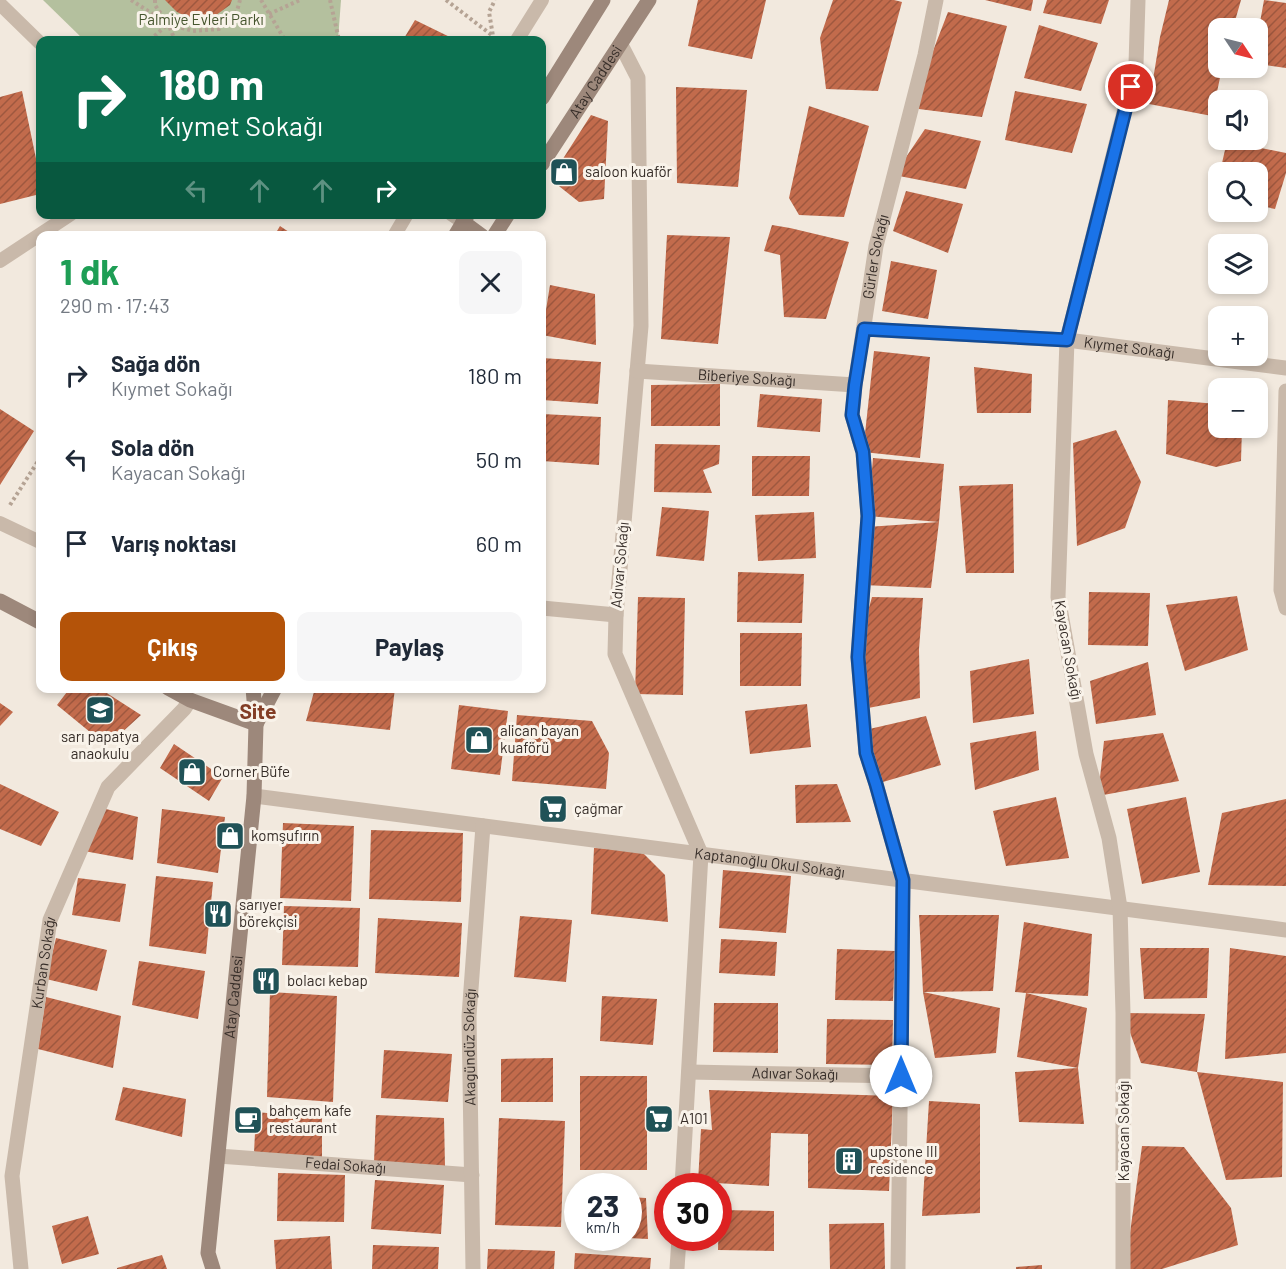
<!DOCTYPE html>
<html lang="tr">
<head>
<meta charset="utf-8">
<style>
  body { margin:0; font-family:Barlow,sans-serif; background:#f6f6f7; color:#1f2937; height:100vh; display:flex; flex-direction:column; font-size:22px; white-space:nowrap }
  * { box-sizing:border-box; margin:0 }
  p { font-size:20px; color:#747a83 }
  .icon { flex:none; width:33px; height:33px; fill:none; stroke:currentColor; stroke-width:2; stroke-linecap:round; stroke-linejoin:round }
  .map { position:relative; flex:1; overflow:hidden }
  .drawer { position:absolute; left:36px; top:231px; width:510px; height:462px; display:flex; flex-direction:column; background:#fff; border-radius:12px; box-shadow:0 3px 9px #0003 }
  .drawer>* { flex:none }
  .hud { position:absolute; left:36px; top:36px; width:510px; height:183px; border-radius:12px; box-shadow:0 3px 9px #0003; background:#0b6e4f; color:#fff; overflow:hidden }
  .needle { width:39px; rotate:125deg }
  .fabs { position:absolute; left:1208px; top:18px; display:grid; gap:12px }
  .fabs a { display:grid; place-items:center; width:60px; height:60px; border-radius:12px; background:#fff; box-shadow:0 3px 9px #0003; font-size:30px }
  .speed { position:absolute; left:564px; top:1173px; display:flex; gap:12px; font-size:30px; font-weight:700; text-align:center }
  .speed>* { display:grid; place-content:center; width:78px; height:78px; border-radius:50%; background:#fff; box-shadow:0 3px 9px #0003; line-height:1 }
  .speed small { font-size:15px; font-weight:400 }
  .speed .limit { border:9px solid #d22; background:#fff; color:#111 }
  .pin { position:absolute; display:grid; place-items:center; width:51px; height:51px; color:#fff; margin:-26px; border:3px solid #fff; border-radius:50%; box-shadow:0 2px 6px #0007 }
  .me { position:absolute; width:66px; margin:-33px; rotate:0deg; stroke-linejoin:round; filter:drop-shadow(0 0 4px #0008) }
  .turn { display:flex; align-items:center; gap:21px; height:126px; padding:0 24px; font-size:27px }
  .turn .icon { width:78px; height:78px; stroke-width:2.5 }
  .turn b { display:block; font-size:42px; line-height:51px }
  .lanes { display:flex; align-items:center; height:57px; padding:0 24px; background:#0003; justify-content:center; gap:30px; direction:ltr }
  .lanes .off { opacity:.35 }
  .round { display:grid; place-items:center; flex:none; width:63px; height:63px; border-radius:12px; background:#f6f6f7 }
  .overview { display:flex; align-items:center; justify-content:space-between; height:102px; padding:0 24px }
  h1 { font-size:36px; font-weight:700; line-height:45px; color:#1e9e55 }
  .action { display:flex; gap:12px; margin-top:auto; padding:12px 24px }
  .action a { flex:1; height:69px; border-radius:12px; background:#b45309; color:#fff; font-size:24px; font-weight:700; line-height:69px; text-align:center }
  .action a+a { background:#f6f6f7; color:#1f2937 }
  ul { padding:0; list-style:none }
  li { display:flex; align-items:center; gap:18px; height:84px; padding:0 24px }
  li div { flex:1 }
  li b { display:block; font-size:22px }
  li em { font-style:normal }
  .map>svg:first-child { display:block }
  .park { fill:#b4c09e }
  .building { fill:url(#building-hatch) }
  .lines { fill:none; stroke-linecap:round; stroke-linejoin:round }
  .path { stroke:#b5a394; stroke-width:4; stroke-dasharray:3 3; stroke-linecap:butt }
  .lane { stroke:#c9b9aa; stroke-width:14 }
  .street { stroke:#c9b9aa; stroke-width:15 }
  .secondary { stroke:#9d887b; stroke-width:15 }
  .route-casing { stroke:#114b97; stroke-width:15 }
  .route { stroke:#1a73e8; stroke-width:10 }
  .labels { text-anchor:middle; stroke-width:6; stroke-linejoin:round; paint-order:stroke }
  .park-label { font-size:15px; fill:#46552e; stroke:#f9f3ea }
  .street-label { font-size:15px; fill:#372e29; stroke:#f9f3ea }
  .poi-label { font-size:15px; fill:#372e29; stroke:#f9f3ea; text-anchor:start }
  .district-label { font-size:21px; font-weight:bold; fill:#833d25; stroke:#f9f3ea }
</style>
</head>
<body>
<div class="map">
<svg width="1286" height="1269" viewBox="0 0 1286 1269">
  <defs>
    <pattern id="building-hatch" width="6" height="6" patternUnits="userSpaceOnUse" patternTransform="scale(1.5)"><rect width="6" height="6" fill="#c26b4c"/><path d="M-1 1l2-2M0 6l6-6M5 7l2-2" fill="none" stroke="#9e583f"/></pattern>
  </defs>
  <rect width="100%" height="100%" fill="#f2e9de"/>
  <path class="park" d="M43,0H341L338,40H84Z"/>
  <path class="building" d="M165,0H232L230,5L212,18L194,20L177,12Z
    M698,0H766L752,59L688,46Z
    M833,0H894L902,2L878,91L826,89L820,38Z
    M985,0H1033L1031,11Z
    M1047,0H1109L1101,24L1043,13Z
    M1169,0H1241L1233,28H1218V68H1222L1212,116L1149,104L1160,37Z
    M1264,0L1286,3V68L1257,64V39Z
    M948,12L1007,26L982,117L911,108Z
    M415,20L456,40H403Z
    M1039,25L1098,43L1081,91L1024,78Z
    M676,87L747,90L738,187L677,183Z
    M22,91L40,178V194L0,204V97Z
    M1015,91L1087,104L1072,153L1005,140Z
    M809,106L869,126L844,217L799,215L789,198Z
    M591,115L608,121L604,199L579,202L550,179Z
    M925,129L981,141L966,189L894,175Z
    M1227,141L1286,153V173L1275,209L1257,205V172H1220Z
    M906,191L963,204L948,253L893,231Z
    M772,225L790,228L849,242L826,319L784,317L780,255L764,251Z
    M280,226L295,236H274Z
    M667,235L730,237L718,344L661,339Z
    M891,261L937,270L928,319L882,311Z
    M550,285L595,294L596,345L542,335Z
    M874,351L930,357L920,458L863,452Z
    M542,358L601,362L598,404L542,400Z
    M974,367L1032,374L1031,413H977Z
    M720,384V426H651V385Z
    M760,394L822,399L820,432L757,427Z
    M1168,400L1218,404V428H1242L1241,461L1216,467L1166,454Z
    M0,409L34,431L0,485Z
    M542,414L601,417L599,465L542,461Z
    M1116,430L1141,482L1125,528L1077,546L1073,443Z
    M655,444L720,445L719,464L703,470L712,493L654,492Z
    M752,456H810L809,496H752Z
    M873,458L944,464L939,522L931,588L863,585L867,527L939,522L868,516Z
    M1013,484L1014,573H966L959,486Z
    M662,507L709,511L704,561L656,556Z
    M814,512L816,558L758,561L755,515Z
    M738,572L804,574L802,623L737,622Z
    M1089,592L1150,593L1148,646L1088,645Z
    M1237,596L1248,650L1185,671L1166,605Z
    M638,597L685,598L683,695L635,694Z
    M872,597L923,598L919,649L920,698L863,709L859,643Z
    M740,633H802L801,686H740Z
    M1029,659L1034,714L973,723L970,671Z
    M1148,662L1156,715L1096,724L1090,681Z
    M70,688H99L141,715L107,746L57,705Z
    M315,688H395L390,730L306,721Z
    M0,703L13,712L0,726Z
    M807,704L811,747L750,754L745,711Z
    M459,705L508,711L500,775L451,769Z
    M517,715L592,721L609,753L606,789L512,781Z
    M926,716L941,765L876,784L865,730Z
    M1036,731L1039,770L975,790L970,743Z
    M1163,733L1179,781L1098,796L1104,741Z
    M174,744L223,777L209,801L160,768Z
    M0,784L59,812L41,846L0,829Z
    M837,784L851,822L796,823L795,785Z
    M1056,797L1069,858L1006,866L993,811Z
    M1186,797L1200,872L1142,884L1127,809Z
    M1286,799V886L1208,885L1222,813Z
    M102,808L138,817L133,860L84,851Z
    M162,809L225,817L218,873L157,863Z
    M283,823L354,826L351,901L280,898Z
    M371,830L463,833L461,902L369,899Z
    M594,848L640,850L665,875L668,922L591,914Z
    M723,870L791,876L786,933L719,928Z
    M156,876L213,882L206,954L149,946Z
    M78,878L126,884L120,922L72,915Z
    M284,906L360,908L358,967L282,965Z
    M919,915H999L993,991L923,992Z
    M520,916L572,920L566,982L514,977Z
    M378,918L462,923L459,977L375,973Z
    M1024,922L1092,934L1088,996L1026,993L1087,1008L1078,1068L1084,1124L1019,1122L1015,1072L1078,1068L1017,1057L1026,993L1015,992Z
    M56,938L107,950L97,991L46,979Z
    M721,939L777,942L775,976L719,973Z
    M1140,948H1209L1207,998L1144,999Z
    M1230,948L1286,956V1053L1225,1059Z
    M837,949L895,951L893,1001L835,1000Z
    M139,961L205,971L198,1019L132,1005Z
    M270,992L337,996L333,1102L267,1097Z
    M923,992L1000,1008L996,1053L935,1058Z
    M602,996L657,999L653,1045L600,1041Z
    M46,997L121,1016L113,1068L38,1049Z
    M714,1003H778V1053L713,1052Z
    M1123,1013L1205,1014L1197,1072L1141,1063Z
    M827,1019L893,1020L892,1065L826,1064Z
    M384,1050L452,1054L448,1102L381,1098Z
    M553,1058V1102H501V1059Z
    M1197,1072L1283,1082L1282,1177L1226,1180Z
    M580,1076H647V1170H580Z
    M123,1087L186,1099L182,1137L115,1120Z
    M709,1090L893,1096L889,1191L808,1188V1134L771,1133L769,1186L698,1182L701,1129L712,1130Z
    M929,1101L980,1104V1213L922,1216Z
    M256,1112L322,1118V1159L254,1153Z
    M376,1115L444,1118L445,1166L374,1162Z
    M499,1118L565,1121L561,1227L495,1225Z
    M1142,1146L1184,1147L1231,1208L1238,1245L1162,1269H1125Z
    M278,1173L345,1175L344,1222L277,1221Z
    M375,1180L444,1185L441,1234L371,1229Z
    M628,1197L646,1198L648,1239L628,1238Z
    M719,1210L774,1211V1251L718,1250Z
    M88,1216L99,1254L62,1264L52,1226Z
    M884,1223L885,1269H830L829,1224Z
    M330,1236L332,1269H276L274,1240Z
    M373,1245L439,1247L438,1269H372Z
    M488,1249L555,1251L554,1269H487Z
    M575,1253L651,1258L650,1269H574Z
    M162,1255L167,1269H117V1268Z
    M1042,1265V1269H1016V1267Z"/>
  <g class="lines">
    <path class="path" d="M131,0L168,24L175,40
      M155,0V5L168,24L193,31L219,29L237,11L240,0
      M261,0L285,40
      M330,0L339,40
      M446,0L493,36
      M269,14L300,0
      M150,40L168,24
      M491,40L493,36L489,12L495,0
      M10,505L40,458"/>
    <path class="lane" d="M0,4L40,43
      M517,40L542,0
      M451,214L463,222
      M394,236L407,214
      M0,261L71,214
      M0,523L40,542"/>
    <g class="street">
      <path d="M621,45L638,78L641,326L616,615L615,654L701,854L682,1186"/>
      <path id="s1" d="M864,329L1067,340L1286,368"/>
      <path id="s2" d="M637,371L855,385"/>
      <path d="M1286,391L1281,590L1286,608"/>
      <path d="M542,608L616,615"/>
      <path id="s3" d="M254,796L1286,930"/>
      <path id="s4" d="M689,1072L901,1076"/>
      <path id="s5" d="M218,1156L472,1175"/>
      <path id="s6" d="M21,1269L12,1176L50,920L108,787L184,709L190,700"/>
      <path id="s7" d="M473,1269L469,1016L483,826"/>
      <path d="M677,1269L679,1238"/>
      <path id="s8" d="M898,1269L903,880L876,784L866,753L858,657L868,516L863,452L852,415L855,385L876,246L925,55L936,0"/>
      <path d="M1123,1269V1013L1120,908L1109,838L1086,754L1058,597L1067,340L1136,64L1138,0"/>
    </g>
    <g class="secondary">
      <path d="M542,98L603,0"/>
      <path id="s9" d="M542,164L649,0"/>
      <path d="M463,222L482,236"/>
      <path d="M455,236L468,214"/>
      <path d="M494,236L508,214"/>
      <path d="M0,601L40,622"/>
      <path d="M168,688L190,700L256,724"/>
      <path d="M256,724L275,688"/>
      <path id="s10" d="M213,1269L208,1253L254,796L256,724L253,688"/>
    </g>
  </g>
  <g class="lines">
    <g class="route-casing">
      <path id="route" d="M901,1076L903,880L876,784L866,753L858,657L868,516L863,452L852,415L855,385L864,329L1067,340L1131,87"/>
    </g>
    <use href="#route" class="route"/>
  </g>
  <defs>
    <g id="shop-square" transform="scale(1.5)"><rect x="-9" y="-9" width="18" height="18" rx="4" fill="#205257" stroke="#f9f3ea"/><path d="M-5-2.5h2.3a2.7 3.5 0 0 1 5.4 0H5L5.5 6h-11ZM-1.5-2.5h3a1.5 2.3 0 0 0-3 0Z" fill="#fff"/></g>
    <g id="school-square" transform="scale(1.5)"><rect x="-9" y="-9" width="18" height="18" rx="4" fill="#205257" stroke="#f9f3ea"/><path d="M0-5L7-2L0 1L-7-2ZM-4 1L0 2.5L4 1V4Q0 6-4 4Z" fill="#fff"/></g>
    <g id="supermarket-square" transform="scale(1.5)"><rect x="-9" y="-9" width="18" height="18" rx="4" fill="#205257" stroke="#f9f3ea"/><path d="M-6-5.5h2.5l.6 2H6L4.5 2H-2.5L-4.4-4H-6ZM-1.5 3.2a1.3 1.3 0 1 0 .1 0ZM3 3.2a1.3 1.3 0 1 0 .1 0Z" fill="#fff"/></g>
    <g id="restaurant-square" transform="scale(1.5)"><rect x="-9" y="-9" width="18" height="18" rx="4" fill="#205257" stroke="#f9f3ea"/><path d="M-5-6h1v4h1v-4h1v4h1v-4h1v5L-1.5 .5V6h-2V.5L-5-1ZM5-6V6H3V1.5H1.5Q1.5-4 5-6Z" fill="#fff"/></g>
    <g id="cafe-square" transform="scale(1.5)"><rect x="-9" y="-9" width="18" height="18" rx="4" fill="#205257" stroke="#f9f3ea"/><path d="M-5.5-4.5H6V0H3Q3 3.5 0 3.5H-2.5Q-5.5 3.5-5.5 0ZM3-3.2v2h1.7v-2ZM-6 4.5H4V6H-6Z" fill="#fff"/></g>
    <g id="building-square" transform="scale(1.5)"><rect x="-9" y="-9" width="18" height="18" rx="4" fill="#205257" stroke="#f9f3ea"/><path d="M-4-6H4V6H1V3H-1V6H-4ZM-2.5-4.3h1.7v1.8h-1.7ZM.8-4.3h1.7v1.8H.8ZM-2.5-1h1.7V.8h-1.7ZM.8-1h1.7V.8H.8Z" fill="#fff"/></g>
  </defs>
  <g fill-rule="evenodd">
    <use href="#shop-square" x="564" y="172"/>
    <use href="#school-square" x="100" y="710"/>
    <use href="#shop-square" x="479" y="740"/>
    <use href="#shop-square" x="192" y="772"/>
    <use href="#supermarket-square" x="553" y="809"/>
    <use href="#shop-square" x="230" y="836"/>
    <use href="#restaurant-square" x="218" y="914"/>
    <use href="#restaurant-square" x="266" y="981"/>
    <use href="#supermarket-square" x="659" y="1119"/>
    <use href="#cafe-square" x="248" y="1120"/>
    <use href="#building-square" x="849" y="1161"/>
  </g>
  <g class="labels">
    <g class="park-label">
      <text x="201" y="25">Palmiye Evleri Parkı</text>
    </g>
    <g class="street-label">
      <text dy="5" stroke="none"><textPath href="#s9" startOffset="98">Atay Caddesi</textPath></text>
      <text dy="5" stroke="none"><textPath href="#s8" startOffset="1022">Gürler Sokağı</textPath></text>
      <text dy="5" stroke="none"><textPath href="#s1" startOffset="266">Kıymet Sokağı</textPath></text>
      <text dy="5" stroke="none"><textPath href="#s2" startOffset="110">Biberiye Sokağı</textPath></text>
      <text transform="translate(620 565) rotate(-85)" y="5">Adıvar Sokağı</text>
      <text transform="translate(1068 650) rotate(80)" y="5">Kayacan Sokağı</text>
      <text dy="5" stroke="none"><textPath href="#s3" startOffset="520">Kaptanoğlu Okul Sokağı</textPath></text>
      <text dy="5" stroke="none"><textPath href="#s6" startOffset="309">Kurban Sokağı</textPath></text>
      <text dy="5" stroke="none"><textPath href="#s10" startOffset="274">Atay Caddesi</textPath></text>
      <text dy="5" stroke="none"><textPath href="#s7" startOffset="222">Akagündüz Sokağı</textPath></text>
      <text dy="5" stroke="none"><textPath href="#s4" startOffset="106">Adıvar Sokağı</textPath></text>
      <text transform="translate(1124 1131) rotate(-90)" y="5">Kayacan Sokağı</text>
      <text dy="5" stroke="none"><textPath href="#s5" startOffset="128">Fedai Sokağı</textPath></text>
    </g>
    <g class="poi-label">
      <text x="585" y="177">saloon kuaför</text>
      <text x="500" y="736">alican bayan<tspan x="500" dy="17">kuaförü</tspan></text>
      <text x="100" y="742" text-anchor="middle">sarı papatya<tspan x="100" dy="17">anaokulu</tspan></text>
      <text x="213" y="777">Corner Büfe</text>
      <text x="574" y="814">çağmar</text>
      <text x="251" y="841">komşufırın</text>
      <text x="239" y="910">sarıyer<tspan x="239" dy="17">börekçisi</tspan></text>
      <text x="287" y="986">bolacı kebap</text>
      <text x="269" y="1116">bahçem kafe<tspan x="269" dy="17">restaurant</tspan></text>
      <text x="680" y="1124">A101</text>
      <text x="870" y="1157">upstone III<tspan x="870" dy="17">residence</tspan></text>
    </g>
    <g class="district-label">
      <text x="258" y="719">Site</text>
    </g>
  </g>
</svg>
<div class="fabs">
<a><svg class="needle" viewBox="-14 -14 28 28"><path d="M0-13l5 13h-10z" fill="#e53935"/><path d="M0 13l5-13h-10z" fill="#747a83"/></svg></a>
<a><svg class="icon" aria-label="sound" viewBox="0 0 24 24"><path d="M4 9h4l5-4v14l-5-4H4zM17 9q2 3 0 6"/></svg></a>
<a><svg class="icon" aria-label="search" viewBox="0 0 24 24"><circle cx="10" cy="10" r="6"/><path d="M15 15l6 6"/></svg></a>
<a><svg class="icon" aria-label="layers" viewBox="0 0 24 24"><path d="M12 4l9 5-9 5-9-5zM3 14l9 5 9-5"/></svg></a>
<a>+</a>
<a>−</a>
</div>
<div class="speed"><div>23<small>km/h</small></div><div class="limit">30</div></div>
<div class="pin" style="left:1131px;top:87px;background:#d93025"><svg class="icon" aria-label="arrive" viewBox="0 0 24 24"><path d="M6 21V4h12l-3 4 3 4H6"/></svg></div>
<svg class="me" style="left:901px;top:1076px" viewBox="-20 -20 40 40"><circle r="19" fill="#fff"/><path d="M0-13L10 11 0 6-10 11z" fill="#1a73e8"/></svg>
<div class="hud">
<div class="turn"><svg class="icon" aria-label="right" viewBox="0 0 24 24"><path d="M7 20v-9h11M14 6l5 5-5 5"/></svg><div><b>180 m</b>Kıymet Sokağı</div></div>
<div class="lanes"><svg class="icon off" aria-label="left" viewBox="0 0 24 24"><path d="M17 20v-9H6M10 6l-5 5 5 5"/></svg><svg class="icon off" aria-label="ahead" viewBox="0 0 24 24"><path d="M12 20V5M6 11l6-6 6 6"/></svg><svg class="icon off" aria-label="ahead" viewBox="0 0 24 24"><path d="M12 20V5M6 11l6-6 6 6"/></svg><svg class="icon" aria-label="right" viewBox="0 0 24 24"><path d="M7 20v-9h11M14 6l5 5-5 5"/></svg></div>
</div>
<section class="drawer">
<div class="overview"><div><h1>1 dk</h1><p>290 m · 17:43</p></div><a class="round"><svg class="icon" aria-label="close" viewBox="0 0 24 24"><path d="M6 6l12 12M18 6L6 18"/></svg></a></div>
<ul>
<li><svg class="icon" aria-label="right" viewBox="0 0 24 24"><path d="M7 20v-9h11M14 6l5 5-5 5"/></svg><div><b>Sağa dön</b><p>Kıymet Sokağı</p></div><em>180 m</em></li>
<li><svg class="icon" aria-label="left" viewBox="0 0 24 24"><path d="M17 20v-9H6M10 6l-5 5 5 5"/></svg><div><b>Sola dön</b><p>Kayacan Sokağı</p></div><em>50 m</em></li>
<li><svg class="icon" aria-label="arrive" viewBox="0 0 24 24"><path d="M6 21V4h12l-3 4 3 4H6"/></svg><div><b>Varış noktası</b></div><em>60 m</em></li>
</ul>
<div class="action"><a>Çıkış</a><a>Paylaş</a></div>
</section>
</div>
</body>
</html>
